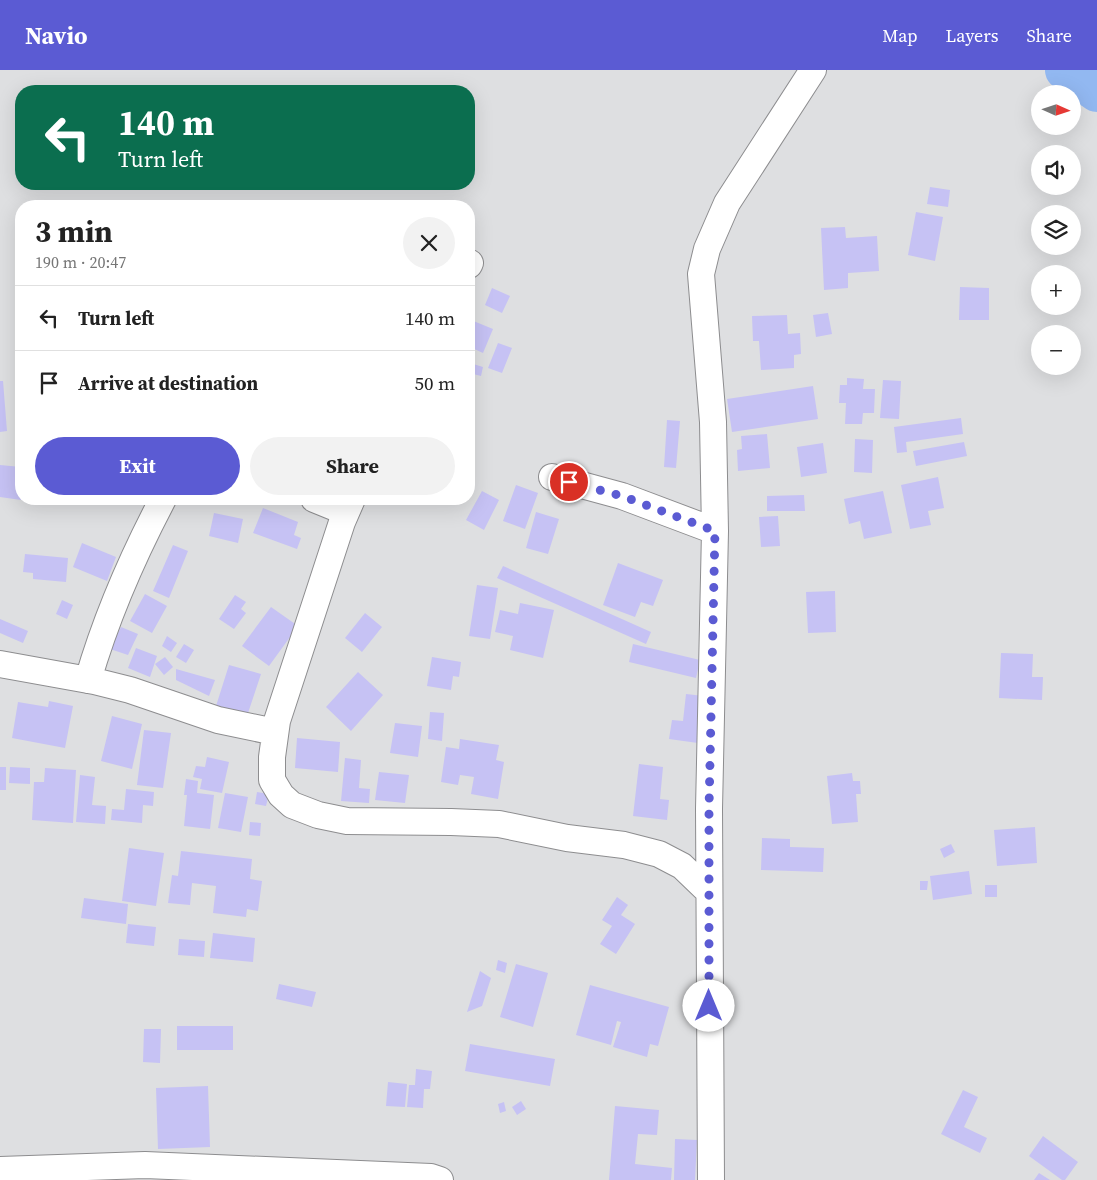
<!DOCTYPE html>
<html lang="en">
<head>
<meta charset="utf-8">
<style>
  body { margin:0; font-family:"Source Serif 4",serif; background:#f2f2f2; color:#222; height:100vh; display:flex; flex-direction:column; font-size:19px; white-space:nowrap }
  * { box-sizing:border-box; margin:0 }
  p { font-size:16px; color:#767676 }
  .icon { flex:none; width:28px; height:28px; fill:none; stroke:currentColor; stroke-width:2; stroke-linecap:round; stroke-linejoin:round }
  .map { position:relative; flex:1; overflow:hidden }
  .drawer { position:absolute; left:15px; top:130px; width:460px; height:305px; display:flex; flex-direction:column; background:#fff; border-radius:20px; box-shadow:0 5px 20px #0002 }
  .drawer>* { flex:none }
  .guide { position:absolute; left:15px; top:15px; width:460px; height:105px; border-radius:20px; box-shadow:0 5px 20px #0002; background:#0b6e4f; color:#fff; overflow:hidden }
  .needle { width:32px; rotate:93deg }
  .buttons { position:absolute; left:1031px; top:15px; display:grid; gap:10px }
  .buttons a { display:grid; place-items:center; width:50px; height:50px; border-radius:50%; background:#fff; box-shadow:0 5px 20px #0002; font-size:25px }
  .pin { position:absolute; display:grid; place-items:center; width:42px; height:42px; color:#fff; margin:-21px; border:2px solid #fff; border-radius:50%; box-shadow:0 1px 5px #0007 }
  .me { position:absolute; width:55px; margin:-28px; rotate:0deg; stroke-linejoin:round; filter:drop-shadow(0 0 4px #0008) }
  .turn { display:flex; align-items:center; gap:18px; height:105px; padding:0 20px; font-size:22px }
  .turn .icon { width:65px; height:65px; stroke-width:2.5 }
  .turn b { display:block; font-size:35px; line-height:42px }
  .round { display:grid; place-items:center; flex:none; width:52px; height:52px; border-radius:26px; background:#f2f2f2 }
  .summary { display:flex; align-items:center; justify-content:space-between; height:85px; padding:0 20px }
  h1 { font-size:30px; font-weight:700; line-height:38px }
  .button { display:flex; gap:10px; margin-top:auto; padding:10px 20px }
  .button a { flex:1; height:58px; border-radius:30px; background:#5b5bd3; color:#fff; font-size:20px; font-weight:700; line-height:58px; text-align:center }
  .button a+a { background:#f2f2f2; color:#222 }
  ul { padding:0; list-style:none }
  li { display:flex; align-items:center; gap:15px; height:65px; padding:0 20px; border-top:1px solid #e0e0e0 }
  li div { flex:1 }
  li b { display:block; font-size:19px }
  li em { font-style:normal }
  header { display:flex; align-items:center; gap:30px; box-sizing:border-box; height:70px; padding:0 25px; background:#5b5bd3; color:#fff }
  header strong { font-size:24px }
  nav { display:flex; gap:28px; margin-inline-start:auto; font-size:18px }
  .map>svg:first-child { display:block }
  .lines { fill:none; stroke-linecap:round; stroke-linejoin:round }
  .river { stroke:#92b8f1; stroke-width:40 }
  .building { fill:#c6c2f4 }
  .minor-casing { stroke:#8d8d8f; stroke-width:28 }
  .minor { stroke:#fff; stroke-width:26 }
  .route { stroke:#5b5bd3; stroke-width:9; stroke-dasharray:0 16.2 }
</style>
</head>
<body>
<header>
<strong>Navio</strong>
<nav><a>Map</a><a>Layers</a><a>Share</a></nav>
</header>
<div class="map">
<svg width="1097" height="1110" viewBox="0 0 1097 1110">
  <rect width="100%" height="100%" fill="#dedfe1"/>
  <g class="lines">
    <path class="river" d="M1065,0L1097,22"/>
  </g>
  <path class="building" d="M930,117L950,120L948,137L927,134Z
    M916,142L943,147L935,191L908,185Z
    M845,157L846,168L877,166L879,201L848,203V218L824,220L821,158Z
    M960,217L989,218V250H959Z
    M492,218L510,226L502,243L485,235Z
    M828,243L832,264L816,267L813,245Z
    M787,245L788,264L800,263L801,284L794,285V298L761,300L759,271H753L752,246Z
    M471,250L493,259L483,283L472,278L469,285V255Z
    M498,273L512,278L502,303L488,298Z
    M470,293L483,297L481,306L469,303Z
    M847,308L864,309L863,319H875L874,343H863L862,354H845L846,333H839L840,315H847Z
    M883,310L901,311L899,349L880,348Z
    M0,311H3L7,361L0,362Z
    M813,316L818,349L732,362L727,329Z
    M19,339H21V376H19Z
    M961,348L963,364L906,372L907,382L897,383L894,357Z
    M667,350L680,351L676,398L664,397Z
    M767,364L770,398L738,401L737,380L742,379L741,366Z
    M855,369L873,370L872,403L854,402Z
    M964,372L967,386L916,396L913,381Z
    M823,373L827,403L801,407L797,377Z
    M0,395L21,397V430L0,427Z
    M938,407L944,438L928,441L931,455L910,459L901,415Z
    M516,415L538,423L525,459L503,451Z
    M482,421L499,430L484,460L466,450Z
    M883,421L892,463L864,469L860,451L849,454L844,429Z
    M804,425L805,441H767V426Z
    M453,429H464L461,433Z
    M263,438L298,452L294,465L301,468L297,479L253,463Z
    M536,442L559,449L548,484L526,478Z
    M214,443L243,449L238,473L209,466Z
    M778,446L780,476L761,477L759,447Z
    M82,473L116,487L107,511L73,497Z
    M173,475L188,481L169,528L153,521Z
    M25,484L68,488L66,512L33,509V503L23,502Z
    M618,493L663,510L653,536L641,532L635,547L603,535Z
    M503,496L651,562L646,574L497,508Z
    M477,515L498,518L490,569L469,566Z
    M835,521L836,562L808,563L806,522Z
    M145,524L167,536L152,563L130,551Z
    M235,525L246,532L241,539L246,543L234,559L219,549Z
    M62,530L73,535L67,549L56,544Z
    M520,533L554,540L543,588L510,580L513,566L495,562L500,540L518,544Z
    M271,537L298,556L269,596L242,576Z
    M365,543L382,557L362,582L345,568Z
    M0,549L28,561L23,573L0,563Z
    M121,557L138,564L128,585L110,579Z
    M167,566L177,573L171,582L162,576Z
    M184,574L194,580L186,593L176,587Z
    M633,574L700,590L696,608L629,592Z
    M136,578L157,586L150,607L128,598Z
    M1001,583L1033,584L1032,607H1043L1042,630L999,628Z
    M165,587L173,597L164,605L155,594Z
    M432,587L461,592L459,607L453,606L451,620L427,616Z
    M229,595L261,604L247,646L216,636Z
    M176,599L215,610L209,626L176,610Z
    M358,602L383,625L351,661L326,637Z
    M686,624L704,626L698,673L669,669L672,650L683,651Z
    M49,631L73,636L65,678L12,668L18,632L48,637Z
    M430,642L444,643L442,671L428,669Z
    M112,646L142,654L132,699L101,691Z
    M395,653L422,656L418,687L390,683Z
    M144,660L171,663L163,718L137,715Z
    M297,668L340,672L338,702L295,698Z
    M460,669L499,675L496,690L504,692L498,729L471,724L474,707L460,705L458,715L441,712L446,677L459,679Z
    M207,687L229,692L222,723L200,719L202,709L193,707L196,696L205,697Z
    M345,688L361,690L359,718L370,719L369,733L341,731Z
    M639,694L663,697L660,729L669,730L667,750L633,746Z
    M0,697H6V720H0Z
    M10,697L30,698V714L9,713Z
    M45,698L76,700L73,753L32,750L34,712H44Z
    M379,702L409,705L405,733L375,730Z
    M852,703L853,711H860L861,724H856L858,752L832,754L827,706Z
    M80,705L95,707L92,735L106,736L105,754L76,752Z
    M186,709L198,711L197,723L214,725L210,759L184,756L187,725H184Z
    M126,719L154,722L153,736L143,735L142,753L111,750L112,739L124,740Z
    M257,722L269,724L266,736L255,734Z
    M225,723L248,727L241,762L218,758Z
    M250,752L261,753L260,766L249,765Z
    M1035,757L1037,793L997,796L994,760Z
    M762,768L790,769V777L824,778L823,802L761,800Z
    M951,774L955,782L944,788L940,779Z
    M129,778L164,783L156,836L122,831Z
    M181,781L252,789L250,809L262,811L258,841L247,839L246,847L213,843L216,816L192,813L190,835L168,833L172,805L178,806Z
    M969,801L972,824L933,830L930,806Z
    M920,811H928L927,820H920Z
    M985,815H997V827H985Z
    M617,827L628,835L621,845L635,854L616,884L600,874L612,856L602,850Z
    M84,828L128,834L126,854L81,848Z
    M128,854L156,857L154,876L126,873Z
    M213,863L255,868L253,892L210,888Z
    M179,869L205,871L204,887L178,885Z
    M498,890L507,893L505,903L496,900Z
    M516,894L548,903L533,957L500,947Z
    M480,901L491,908L482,936L467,942Z
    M279,914L316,922L312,937L276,929Z
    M590,915L669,937L658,976L650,974L647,987L613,977L621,952L617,951L611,975L576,965Z
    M177,956H233V980H177Z
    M144,959H161L160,993L143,992Z
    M470,974L555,989L550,1016L465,1001Z
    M416,999L432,1001L430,1019H424L423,1038L407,1037L409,1015H415Z
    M388,1012L407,1014L405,1037L386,1036Z
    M208,1016L210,1077L158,1079L156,1018Z
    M963,1020L978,1027L964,1057L987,1068L980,1083L941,1064Z
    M521,1031L526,1039L517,1045L512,1037Z
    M504,1032L506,1041L500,1043L498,1034Z
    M615,1036L659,1040L657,1065L638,1064L635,1094L672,1098L671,1110H609Z
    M1043,1066L1078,1092L1065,1110H1062L1029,1086Z
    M675,1069L697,1070L695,1110H674Z
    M1039,1103L1050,1110H1034Z"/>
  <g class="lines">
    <g class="minor-casing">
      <path id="minor" d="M469,195L470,193
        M552,407L622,426L715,461
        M314,429L346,442
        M352,429L342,452L277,651L272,687V710L281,725L292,735L318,745L347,751L451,752L499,754L567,768L624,775L659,784L682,796L709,822
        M0,594L94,611L130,620L218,650L275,662
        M88,610C106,548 133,486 163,429
        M0,1100L145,1095L431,1107L440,1110
        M711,1110L709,739L715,461L713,352L701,204L707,179L727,133L813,0"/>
    </g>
    <use href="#minor" class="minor"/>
  </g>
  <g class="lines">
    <path class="route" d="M569,412L622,426L715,461L709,739V936"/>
  </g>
</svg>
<div class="buttons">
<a><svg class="needle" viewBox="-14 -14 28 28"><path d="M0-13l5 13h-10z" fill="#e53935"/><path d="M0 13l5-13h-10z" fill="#767676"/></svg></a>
<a><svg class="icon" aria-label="sound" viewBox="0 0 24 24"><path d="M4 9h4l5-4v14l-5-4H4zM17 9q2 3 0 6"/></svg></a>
<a><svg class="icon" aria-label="layers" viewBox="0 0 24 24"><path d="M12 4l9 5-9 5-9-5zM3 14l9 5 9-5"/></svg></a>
<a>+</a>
<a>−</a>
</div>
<div class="pin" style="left:569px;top:412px;background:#d93025"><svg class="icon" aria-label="arrive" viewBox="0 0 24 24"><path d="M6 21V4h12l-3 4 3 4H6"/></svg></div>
<svg class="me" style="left:709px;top:936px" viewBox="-20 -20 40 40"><circle r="19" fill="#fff"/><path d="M0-13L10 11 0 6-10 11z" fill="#5b5bd3"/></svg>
<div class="guide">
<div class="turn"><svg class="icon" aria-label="left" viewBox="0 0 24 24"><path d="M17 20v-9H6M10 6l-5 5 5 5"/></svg><div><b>140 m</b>Turn left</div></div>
</div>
<section class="drawer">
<div class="summary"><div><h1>3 min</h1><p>190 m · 20:47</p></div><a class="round"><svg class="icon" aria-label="close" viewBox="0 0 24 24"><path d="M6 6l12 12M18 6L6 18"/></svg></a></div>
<ul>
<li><svg class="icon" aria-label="left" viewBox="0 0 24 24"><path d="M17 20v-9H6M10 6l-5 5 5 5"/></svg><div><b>Turn left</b></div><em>140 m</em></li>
<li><svg class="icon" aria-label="arrive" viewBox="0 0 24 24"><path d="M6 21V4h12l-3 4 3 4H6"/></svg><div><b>Arrive at destination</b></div><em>50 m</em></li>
</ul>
<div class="button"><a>Exit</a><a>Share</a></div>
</section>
</div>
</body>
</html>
